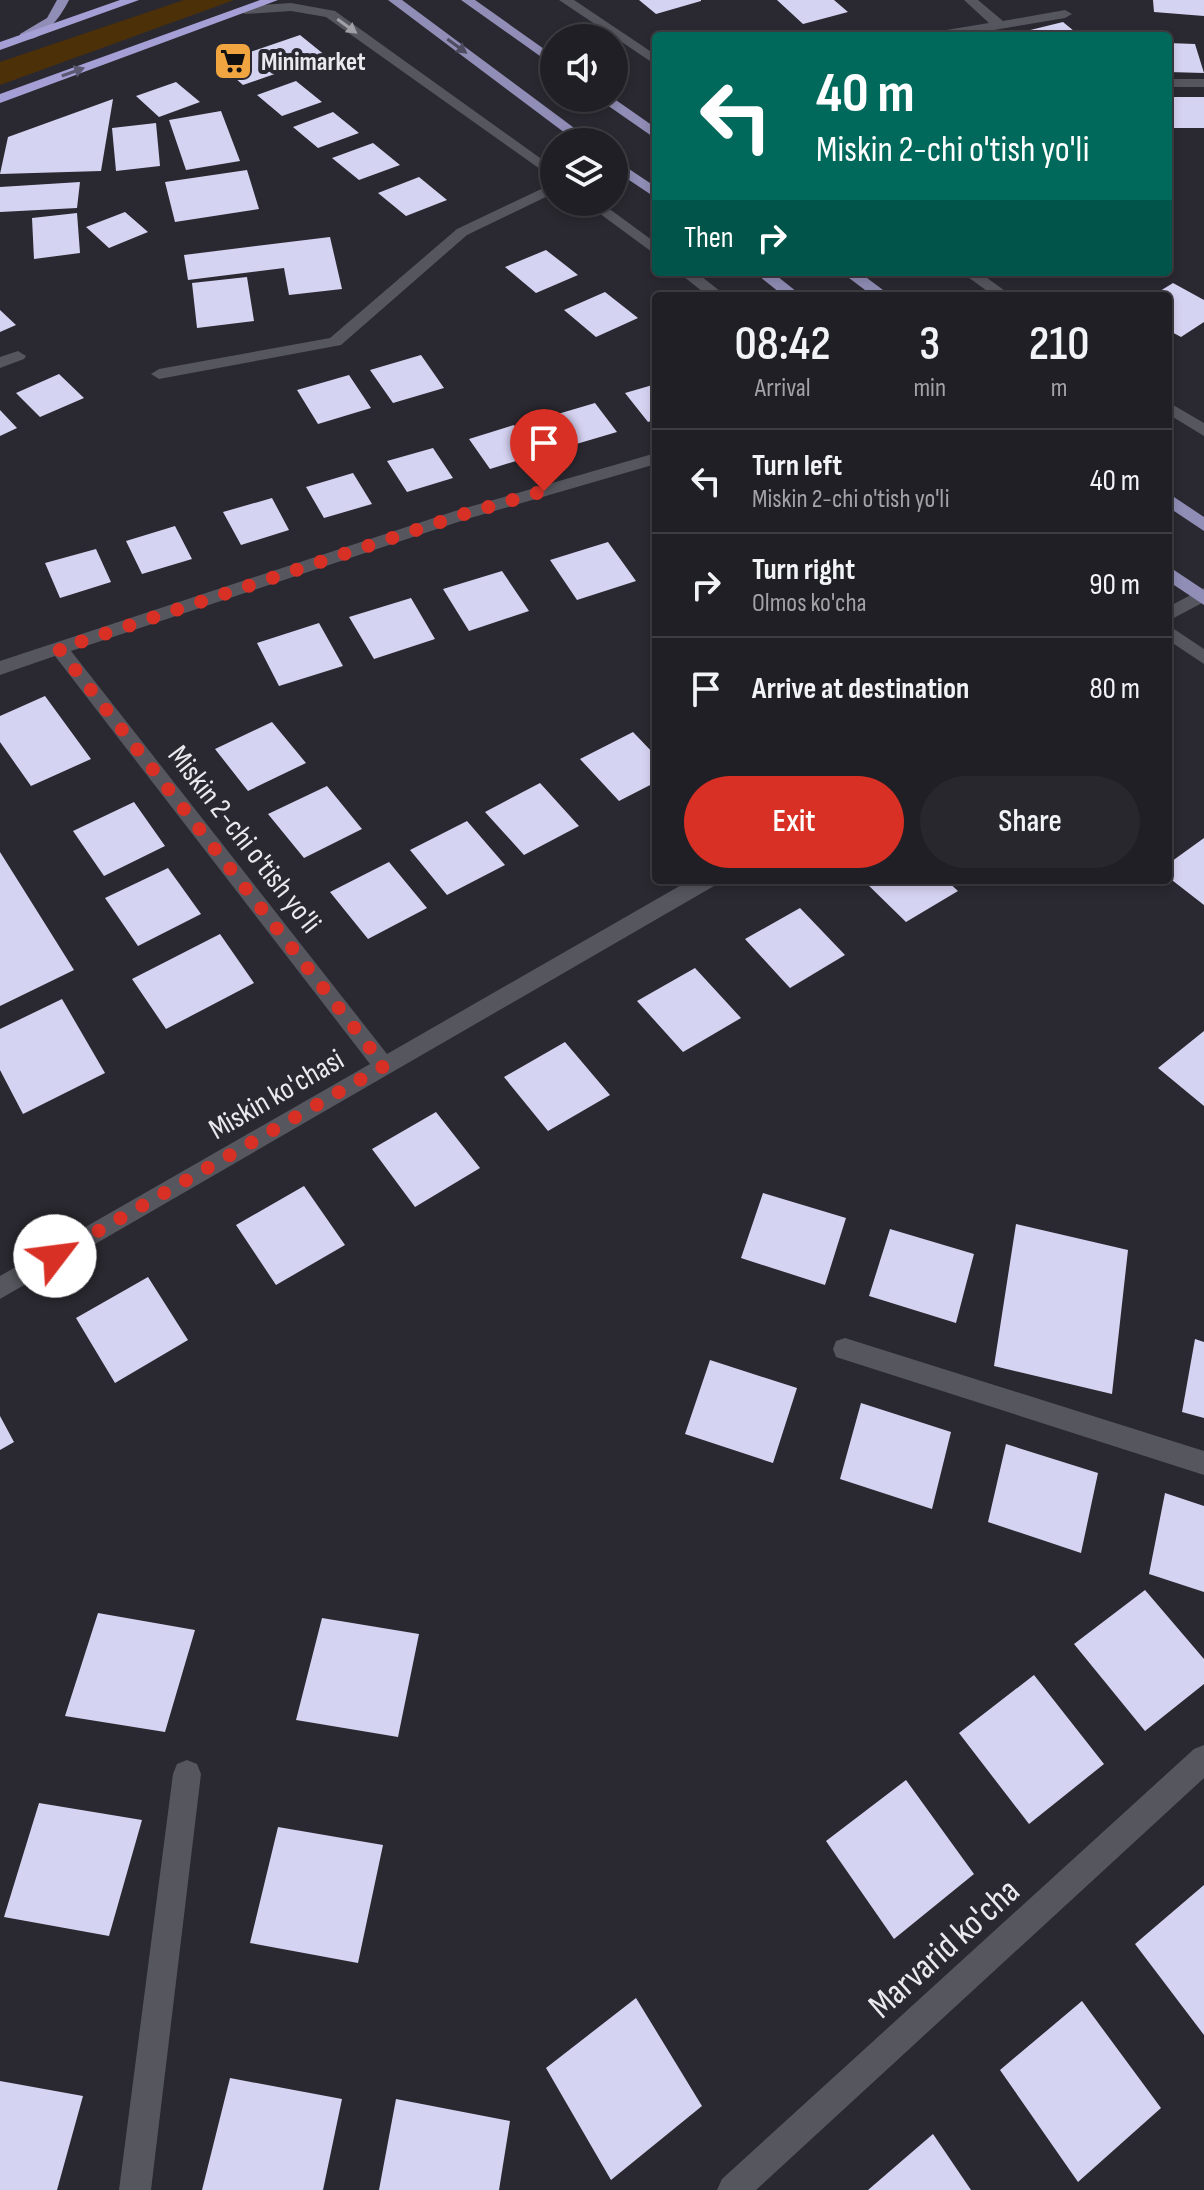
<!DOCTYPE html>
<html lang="en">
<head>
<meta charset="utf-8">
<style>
  body { margin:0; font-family:"Sofia Sans Condensed",sans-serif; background:#28272d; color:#f1f3f6; height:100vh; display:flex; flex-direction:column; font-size:30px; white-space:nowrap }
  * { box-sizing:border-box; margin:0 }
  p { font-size:26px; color:#a2a2a7 }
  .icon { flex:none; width:44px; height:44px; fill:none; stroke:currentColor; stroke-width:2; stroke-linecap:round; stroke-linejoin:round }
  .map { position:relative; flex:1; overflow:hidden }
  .sheet { position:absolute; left:652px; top:292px; width:520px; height:592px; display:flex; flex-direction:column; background:#201f25; border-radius:8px; box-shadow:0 4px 12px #0003,0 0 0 2px #3d3d42 }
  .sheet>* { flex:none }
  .guide { position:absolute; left:652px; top:32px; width:520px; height:244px; border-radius:8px; box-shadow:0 4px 12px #0003,0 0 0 2px #3d3d42; background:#00695c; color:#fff; overflow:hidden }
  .tools { position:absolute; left:540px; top:24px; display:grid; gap:16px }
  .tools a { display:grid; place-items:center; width:88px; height:88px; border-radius:50%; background:#201f25; box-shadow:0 4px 12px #0003,0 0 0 2px #3d3d42; font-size:40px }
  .pin { position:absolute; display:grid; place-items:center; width:68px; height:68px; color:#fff; margin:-82px -34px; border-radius:50% 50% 50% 0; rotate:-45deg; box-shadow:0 0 8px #0007 }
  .pin .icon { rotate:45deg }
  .me { position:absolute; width:88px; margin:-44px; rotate:60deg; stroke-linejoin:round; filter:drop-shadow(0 0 6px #0008) }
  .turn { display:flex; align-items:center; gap:28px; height:168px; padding:0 32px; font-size:36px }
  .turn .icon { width:104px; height:104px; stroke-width:2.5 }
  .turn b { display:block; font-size:56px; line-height:68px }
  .then { display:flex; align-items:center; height:76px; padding:0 32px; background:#0003; gap:16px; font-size:30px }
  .eta { display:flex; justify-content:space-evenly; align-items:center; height:136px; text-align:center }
  .eta b { font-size:48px; font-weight:600; line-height:56px }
  .button { display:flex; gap:16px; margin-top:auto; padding:16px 32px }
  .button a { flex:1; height:92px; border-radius:48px; background:#d93025; color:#fff; font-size:32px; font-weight:600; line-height:92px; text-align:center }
  .button a+a { background:#28272d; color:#f1f3f6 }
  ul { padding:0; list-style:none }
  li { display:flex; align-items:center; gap:24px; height:104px; padding:0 32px; border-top:2px solid #3d3d42 }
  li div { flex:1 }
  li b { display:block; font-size:30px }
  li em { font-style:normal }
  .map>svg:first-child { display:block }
  .green { fill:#4c3008 }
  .building { fill:#d5d3f2 }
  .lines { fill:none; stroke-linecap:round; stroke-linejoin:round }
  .service { fill:#56565e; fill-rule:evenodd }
  .minor { fill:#56565e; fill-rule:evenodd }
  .tertiary { fill:#56565e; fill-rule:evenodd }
  .primary { fill:#908db6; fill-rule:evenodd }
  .trunk { fill:#a49fd4; fill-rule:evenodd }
  .oneway { fill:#a0a0a6 }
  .oneway2 { fill:#4e4c60 }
  .oneway3 { fill:#5b5872 }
  .route { stroke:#d93025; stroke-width:14; stroke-dasharray:0 25.2 }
  .labels { text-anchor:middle; stroke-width:8; stroke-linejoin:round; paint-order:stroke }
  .far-poi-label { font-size:26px; font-weight:bold; fill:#e9e9ee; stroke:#2a2931; text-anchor:start }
  .street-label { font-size:30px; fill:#e9e9ee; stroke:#2a2931 }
  .near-street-label { font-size:36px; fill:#e9e9ee; stroke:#2a2931 }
</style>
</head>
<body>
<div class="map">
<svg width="1204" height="2190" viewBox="0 0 1204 2190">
  <rect width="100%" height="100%" fill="#2a2931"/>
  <path class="green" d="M184,0H234L0,85V62Z"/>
  <path class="building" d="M639,0H701V1L656,14Z
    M777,0H834L848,12L803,24Z
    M1153,0H1204V16L1154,12Z
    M1063,22L1080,36H1022L1018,33Z
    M300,35L326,56L243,85L218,63Z
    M1168,43L1195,44L1204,73L1168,72Z
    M296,81L322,102L282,116L257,95Z
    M176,82L200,102L159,117L136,96Z
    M1168,97H1204V128H1168Z
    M113,99L101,171L0,174L8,137Z
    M221,111L240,161L186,170L169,120Z
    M333,112L359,133L318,148L293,127Z
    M156,123L160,166L116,171L112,128Z
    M373,143L400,165L359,180L332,158Z
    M247,170L259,209L175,222L165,182Z
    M419,177L447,200L406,216L378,193Z
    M80,182L77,208L0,212V187Z
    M125,212L148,232L109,248L86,227Z
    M77,213L80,253L34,259L32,218Z
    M330,237L342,289L289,295L284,268L188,280L184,255Z
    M546,250L578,275L536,293L505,267Z
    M247,277L254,321L197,328L192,283Z
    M1173,283L1204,300V322L1181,337L1168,330V296H1152Z
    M605,292L638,318L596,337L564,310Z
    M0,310L16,325L0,332Z
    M421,355L444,388L393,403L370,370Z
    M59,374L84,398L40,417L16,393Z
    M349,375L371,408L318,424L297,390Z
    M656,384V419L648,422L625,393Z
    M595,403L617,432L573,445L551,416Z
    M0,410L17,428L0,436Z
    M514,425L535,455L490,469L469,439Z
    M433,448L453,478L407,492L387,461Z
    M353,473L372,504L324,518L306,487Z
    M272,498L289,530L241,545L223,512Z
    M175,526L192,559L142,574L126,541Z
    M608,542L636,581L577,600L550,560Z
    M96,549L111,582L60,598L45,563Z
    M502,571L529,611L469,631L443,589Z
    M411,598L435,639L374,659L349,617Z
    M319,623L343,666L279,686L257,643Z
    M45,696L91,759L31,786L0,742V716Z
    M272,722L306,763L248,791L215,749Z
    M633,732L656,756V782L619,801L580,759Z
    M540,783L579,826L524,855L485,812Z
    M327,786L362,829L304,858L268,814Z
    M134,802L165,846L104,876L73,831Z
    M467,821L505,865L447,895L410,850Z
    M1204,838V905L1168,877V864Z
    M0,852L74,970L0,1006Z
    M389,862L427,908L368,939L330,892Z
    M168,868L201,914L138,946L105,898Z
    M863,880H946L958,891L906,922Z
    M800,908L845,955L790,988L745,939Z
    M220,934L254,983L166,1029L132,979Z
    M695,968L741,1018L683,1052L637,1001Z
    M62,999L105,1073L23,1114L0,1070V1029Z
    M1204,1031V1106L1158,1068Z
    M565,1042L610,1095L548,1131L504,1077Z
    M436,1112L480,1168L415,1207L372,1149Z
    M304,1186L345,1245L276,1285L236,1225Z
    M763,1193L846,1218L825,1285L741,1258Z
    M1016,1224L1128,1250L1112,1394L994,1366Z
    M890,1229L974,1254L956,1323L869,1296Z
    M148,1277L188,1340L115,1383L76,1318Z
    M1195,1339L1204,1342V1418L1182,1412Z
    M710,1360L797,1388L773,1463L685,1434Z
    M861,1403L951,1432L932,1509L840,1479Z
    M0,1416L14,1442L0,1450Z
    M1006,1444L1098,1473L1081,1553L988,1522Z
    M1165,1493L1204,1506V1592L1149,1574Z
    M1145,1590L1204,1659V1684L1145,1731L1074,1644Z
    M98,1613L195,1630L165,1732L65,1716Z
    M322,1618L419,1634L398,1737L296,1720Z
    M1034,1675L1104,1764L1029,1824L959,1733Z
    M906,1780L974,1874L894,1939L826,1841Z
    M39,1803L142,1820L109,1936L4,1917Z
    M278,1827L383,1845L358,1963L250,1943Z
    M1204,1885V2035L1135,1944Z
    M636,1998L702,2106L611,2180L546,2068Z
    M1082,2001L1161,2108L1078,2182L1000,2070Z
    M230,2078L342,2099L323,2190H202Z
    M0,2081L83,2096L57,2190H0Z
    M396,2099L510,2121L499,2190H379Z
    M933,2134L971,2190H868Z"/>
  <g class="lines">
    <path class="service" d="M964,0H978L1003,21L1065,10L1072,14L1065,18L958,36H927L934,32L989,23Z
      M1168,79H1204V87H1168Z
      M554,183V193L467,235L341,345L159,379L151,374L159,369L330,338L457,229Z
      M845,1338L1204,1451V1475L836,1357L833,1349L836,1341Z"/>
    <path class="minor" d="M18,351L26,356L24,359L0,368V357Z
      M656,453V464L467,519L71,651L387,1054L690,880H717L714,886L0,1299V1276L370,1064L55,656L0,675V661L455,511Z
      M1204,588V602L1168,621V607Z
      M1204,1745V1778L756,2190H717L722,2179L1194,1749Z
      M187,1760L197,1764L201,1774L151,2190H119L173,1774L177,1764Z"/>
    <path class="tertiary" d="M559,0H574L656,55V65Z
      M291,3L335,11L554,168V179L326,17L291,11L245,14L238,10L245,6Z
      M584,202H600L656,243V255Z
      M678,272H696L726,296H708Z
      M961,272H979L1012,296H994Z
      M1168,402L1204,423V436L1168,414Z
      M1168,625L1204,649V664L1168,640Z"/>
    <path class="primary" d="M57,0H69C60,18 43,42 20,40V34L47,18Z
      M388,0H402L593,142H577Z
      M461,0H475L554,56V66Z
      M597,98H613L656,128V139Z
      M614,159L656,187V198L614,170Z
      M754,272H772L802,296H784Z
      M841,272H859L891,296H873Z
      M1168,493L1204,517V531L1168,507Z
      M1168,566L1204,590V605L1168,581Z"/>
    <path class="trunk" d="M120,0H139L0,50V42Z
      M260,0H278L0,103V94Z"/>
  </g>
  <defs><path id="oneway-solid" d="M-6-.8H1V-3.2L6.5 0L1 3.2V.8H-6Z" transform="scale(2)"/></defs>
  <use class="oneway" href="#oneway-solid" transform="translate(347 26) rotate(36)"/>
  <use class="oneway2" href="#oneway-solid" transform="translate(457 46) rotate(36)"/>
  <use class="oneway3" href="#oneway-solid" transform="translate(73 72) rotate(-20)"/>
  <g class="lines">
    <path class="route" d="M55,1256L384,1066L59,649L461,515L544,491"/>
  </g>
  <defs>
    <g id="supermarket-square" transform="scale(2)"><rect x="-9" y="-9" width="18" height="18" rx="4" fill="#f1a540" stroke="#2a2931"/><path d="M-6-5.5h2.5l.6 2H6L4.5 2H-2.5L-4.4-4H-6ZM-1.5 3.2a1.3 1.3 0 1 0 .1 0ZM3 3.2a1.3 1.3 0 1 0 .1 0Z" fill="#111"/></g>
  </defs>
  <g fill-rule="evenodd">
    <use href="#supermarket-square" x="233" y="61"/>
  </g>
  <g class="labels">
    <g class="far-poi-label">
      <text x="261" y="70">Minimarket</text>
    </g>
    <g class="street-label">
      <text transform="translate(245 839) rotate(52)" y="10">Miskin 2-chi o'tish yo'li</text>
      <text transform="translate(276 1094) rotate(-30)" y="10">Miskin ko'chasi</text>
    </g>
    <g class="near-street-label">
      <text transform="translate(943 1947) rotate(-42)" y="13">Marvarid ko'cha</text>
    </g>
  </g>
</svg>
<div class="tools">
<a><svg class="icon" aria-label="sound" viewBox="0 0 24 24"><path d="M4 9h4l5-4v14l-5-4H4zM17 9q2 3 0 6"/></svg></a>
<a><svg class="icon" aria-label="layers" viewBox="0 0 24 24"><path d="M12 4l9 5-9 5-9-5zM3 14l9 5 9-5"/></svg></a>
</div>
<div class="pin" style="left:544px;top:491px;background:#d93025"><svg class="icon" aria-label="arrive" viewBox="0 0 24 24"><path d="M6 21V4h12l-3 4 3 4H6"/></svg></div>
<svg class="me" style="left:55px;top:1256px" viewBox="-20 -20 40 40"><circle r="19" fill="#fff"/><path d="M0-13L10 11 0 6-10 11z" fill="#d93025"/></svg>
<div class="guide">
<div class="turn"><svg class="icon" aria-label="left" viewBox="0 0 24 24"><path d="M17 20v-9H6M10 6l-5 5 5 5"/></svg><div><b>40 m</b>Miskin 2-chi o'tish yo'li</div></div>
<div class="then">Then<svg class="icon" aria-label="right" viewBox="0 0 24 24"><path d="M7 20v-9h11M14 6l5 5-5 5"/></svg></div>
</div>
<section class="sheet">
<div class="eta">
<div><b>08:42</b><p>Arrival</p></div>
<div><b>3</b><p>min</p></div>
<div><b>210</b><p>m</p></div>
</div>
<ul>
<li><svg class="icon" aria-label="left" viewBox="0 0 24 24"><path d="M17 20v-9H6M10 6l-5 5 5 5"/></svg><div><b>Turn left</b><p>Miskin 2-chi o'tish yo'li</p></div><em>40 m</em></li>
<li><svg class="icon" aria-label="right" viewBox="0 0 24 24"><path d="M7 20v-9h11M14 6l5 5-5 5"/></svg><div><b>Turn right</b><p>Olmos ko'cha</p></div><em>90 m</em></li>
<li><svg class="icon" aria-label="arrive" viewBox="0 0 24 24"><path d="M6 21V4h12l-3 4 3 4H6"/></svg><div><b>Arrive at destination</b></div><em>80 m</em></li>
</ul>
<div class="button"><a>Exit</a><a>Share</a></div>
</section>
</div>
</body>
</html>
